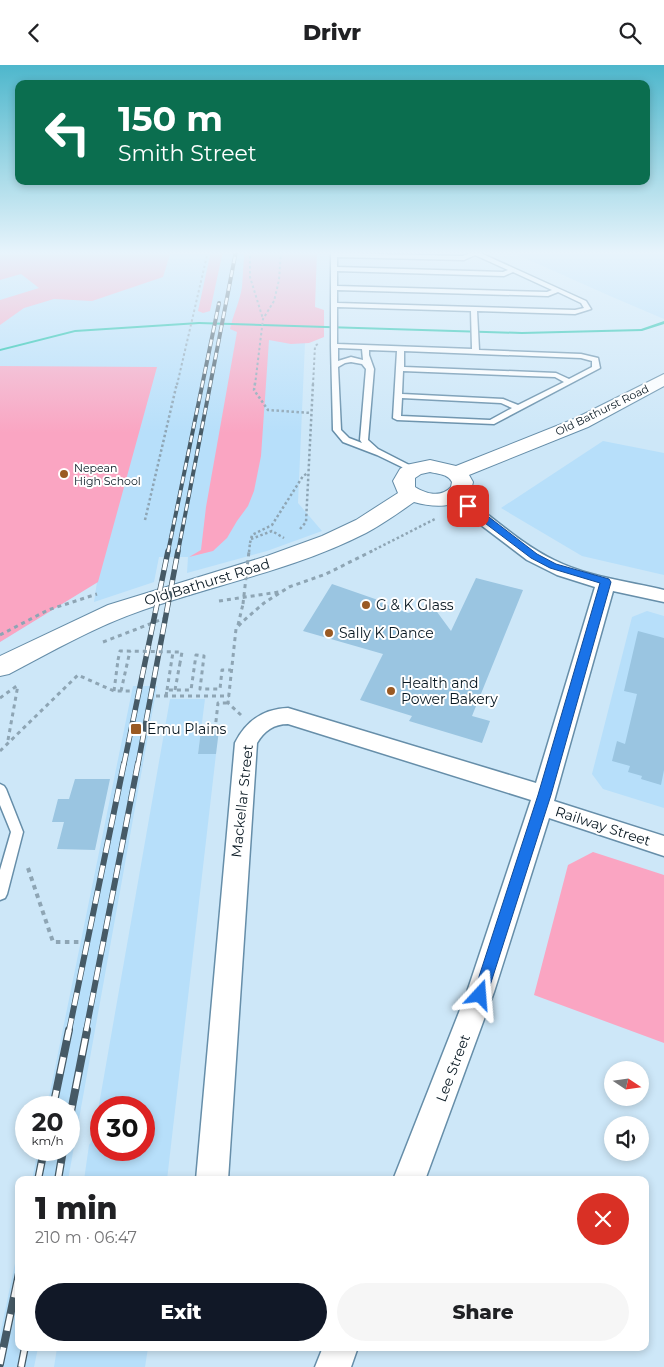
<!DOCTYPE html>
<html lang="en">
<head>
<meta charset="utf-8">
<style>
  body { margin:0; font-family:Montserrat,sans-serif; background:#f6f6f6; color:#202124; height:100vh; display:flex; flex-direction:column; font-size:19px; white-space:nowrap }
  * { box-sizing:border-box; margin:0 }
  p { font-size:16px; color:#757577 }
  .icon { flex:none; width:28px; height:28px; fill:none; stroke:currentColor; stroke-width:2; stroke-linecap:round; stroke-linejoin:round }
  .map { position:relative; flex:1; overflow:hidden }
  .sheet { position:absolute; left:15px; top:1111px; width:634px; height:175px; display:flex; flex-direction:column; background:#fff; border-radius:10px; box-shadow:0 2px 8px #0003 }
  .sheet>* { flex:none }
  .hud { position:absolute; left:15px; top:15px; width:635px; height:105px; border-radius:10px; box-shadow:0 2px 8px #0003; background:#0b6e4f; color:#fff; overflow:hidden }
  .needle { width:32px; rotate:103deg }
  .tools { position:absolute; left:604px; top:996px; display:grid; gap:10px }
  .tools a { display:grid; place-items:center; width:45px; height:45px; border-radius:50%; background:#fff; box-shadow:0 2px 8px #0003; font-size:25px }
  .speed { position:absolute; left:15px; top:1031px; display:flex; gap:10px; font-size:25px; font-weight:700; text-align:center }
  .speed>* { display:grid; place-content:center; width:65px; height:65px; border-radius:50%; background:#fff; box-shadow:0 2px 8px #0003; line-height:1 }
  .speed small { font-size:12px; font-weight:400 }
  .speed .limit { border:8px solid #d22; background:#fff; color:#111 }
  .pin { position:absolute; display:grid; place-items:center; width:42px; height:42px; color:#fff; margin:-21px; border-radius:10px; box-shadow:0 2px 8px #0006 }
  .me { position:absolute; width:55px; margin:-28px; rotate:19deg; stroke-linejoin:round; filter:drop-shadow(0 0 4px #0008) }
  .turn { display:flex; align-items:center; gap:18px; height:105px; padding:0 20px; font-size:22px }
  .turn .icon { width:65px; height:65px; stroke-width:2.5 }
  .turn b { display:block; font-size:35px; line-height:42px }
  .round { display:grid; place-items:center; flex:none; width:52px; height:52px; border-radius:26px; background:#f6f6f6 }
  .headline { display:flex; align-items:center; justify-content:space-between; height:85px; padding:0 20px }
  h1 { font-size:30px; font-weight:800; line-height:38px }
  .action { display:flex; gap:10px; margin-top:auto; padding:10px 20px }
  .action a { flex:1; height:58px; border-radius:30px; background:#111827; color:#fff; font-size:20px; font-weight:800; line-height:58px; text-align:center }
  .action a+a { background:#f6f6f6; color:#202124 }
  header { display:flex; justify-content:space-between; align-items:center; height:65px; padding:0 20px; background:#fff; font-size:22px; font-weight:800 }
  .map>svg:first-child { display:block }
  .built { fill:#b7dffa; fill-rule:evenodd }
  .green { fill:#faa5c2 }
  .lines { fill:none; stroke-linecap:round; stroke-linejoin:round }
  .stream { fill:#07bca2; fill-rule:evenodd }
  .building { fill:#9ac5e1 }
  .service-casing { stroke:#668ea9; stroke-width:3 }
  .minor-casing { stroke:#668ea9; stroke-width:3 }
  .secondary-casing { stroke:#668ea9; stroke-width:2 }
  .path-far3 { stroke:#8ea5b4; stroke-width:2; stroke-dasharray:2.5 2.5; stroke-linecap:butt }
  .path-far2 { stroke:#8ea5b4; stroke-width:2.5; stroke-dasharray:2.5 2.5; stroke-linecap:butt }
  .path-far1 { stroke:#8ea5b4; stroke-width:3; stroke-dasharray:4 4; stroke-linecap:butt }
  .path { stroke:#8ea5b4; stroke-width:4; stroke-dasharray:4.5 4.5; stroke-linecap:butt }
  .service { fill:#fff; fill-rule:evenodd }
  .minor { fill:#fff; fill-rule:evenodd }
  .secondary { fill:#fff; fill-rule:evenodd }
  .rail-far3-casing { stroke:#465a66; stroke-width:4 }
  .rail-far2-casing { stroke:#465a66; stroke-width:5.5 }
  .rail-far1-casing { stroke:#465a66; stroke-width:6 }
  .rail-casing { stroke:#465a66; stroke-width:8 }
  .rail-far3 { stroke:#fff; stroke-width:2.5; stroke-dasharray:7; stroke-linecap:butt }
  .rail-far2 { stroke:#fff; stroke-width:4; stroke-dasharray:11; stroke-linecap:butt }
  .rail-far1 { stroke:#fff; stroke-width:4.5; stroke-dasharray:13; stroke-linecap:butt }
  .rail { stroke:#fff; stroke-width:5.5; stroke-dasharray:17; stroke-linecap:butt }
  .path-bridge-far1 { stroke:#8ea5b4; stroke-width:2.5; stroke-dasharray:2.5 2.5; stroke-linecap:butt }
  .path-bridge { stroke:#8ea5b4; stroke-width:3; stroke-dasharray:4 4; stroke-linecap:butt }
  .route { fill:#1a73e8; stroke:#114b97 }
  .poi-dot { fill:#9a5a23; stroke:#fff; stroke-width:2 }
  .labels { text-anchor:middle; stroke-width:4; stroke-linejoin:round; paint-order:stroke }
  .far-street-label { font-size:11px; fill:#071721; stroke:#fff }
  .far-poi-label { font-size:11px; fill:#071721; stroke:#fff; text-anchor:start }
  .street-label { font-size:14px; fill:#071721; stroke:#fff }
  .poi-label { font-size:14px; fill:#071721; stroke:#fff; text-anchor:start }
</style>
</head>
<body>
<header><svg class="icon" aria-label="back" viewBox="0 0 24 24"><path d="M15 5l-7 7 7 7"/></svg>Drivr<svg class="icon" aria-label="search" viewBox="0 0 24 24"><circle cx="10" cy="10" r="6"/><path d="M15 15l6 6"/></svg></header>
<div class="map">
<svg width="664" height="1302" viewBox="0 0 664 1302">
  <rect width="100%" height="100%" fill="#cde7f8"/>
  <path class="built" d="M0,186H309L298,438L322,466L267,486L187,508L188,492H159L154,517L94,537L97,517L0,577Z
    M509,186H664V254L610,231Z
    M603,376L664,388V510L582,491L501,443Z
    M647,546L664,551V743L603,724L592,709L632,552Z
    M133,621H157L68,1115H32L38,1085H69V1042H47Z
    M170,634H205L198,689H216L167,1115H84L89,1080L93,1074ZM101,1042H144V1085H101Z
    M19,1179V1282L38,1283L34,1302H0V1270Z
    M57,1283V1282L148,1283L145,1302H54Z"/>
  <path class="green" d="M0,186H171L163,212L92,236L54,234L24,243L0,260V235L39,223L21,209L0,215Z
    M211,186H223L210,246L203,248L198,246Z
    M245,186H317L315,242L324,245V272L309,278L291,279L269,275L261,391L254,426L248,441L237,456L227,473L213,486L189,492L201,485L206,442L237,267L230,264C233,250 240,236 242,222C243,210 243,198 245,186Z
    M0,301L157,302L98,517L0,577Z
    M593,787L664,810V978L534,930L568,800Z"/>
  <g class="lines">
    <path class="stream" d="M664,256V259L642,266L522,269L199,259L75,267L0,286V284L75,265L199,257L522,267L641,264Z"/>
  </g>
  <path class="building" d="M476,513L523,525L472,651L490,656L482,678L409,656L412,651L360,635L383,589L303,566L332,519L378,535L377,536L408,548L432,540L451,566Z
    M638,566L664,573V705L661,720L641,714L642,711L628,707L630,701L612,696L617,676L625,679L637,629L624,626Z
    M201,665H219L216,689H198Z
    M75,714H110L95,785L57,784L64,757H52L58,734H69Z"/>
  <g class="lines">
    <g class="service-casing">
      <path id="service" d="M331,186H337V188L463,191L470,188L468,186H476L586,236L591,244L575,249L477,246L479,285L581,289L598,293L600,303L494,359L397,355L393,353L397,286L369,285V290L374,304L368,375L378,384L417,404L413,407L410,406L377,390L343,377L333,365L331,281ZM475,190L508,205L503,207L337,202V192L464,195ZM337,206L504,211L513,207L552,225L547,227L337,221ZM337,225L548,231L558,227L581,238L584,243L575,245L337,238ZM337,242L471,246L472,284L337,279ZM338,283L362,284L363,295L351,292L338,296ZM404,286L581,293L592,296V302L569,314L556,308L404,302ZM351,297L362,299L366,304L360,375L362,378L349,373L341,365L338,302L345,298ZM403,306L555,312L564,317L518,340L503,334L402,329ZM402,333L501,338L512,343L490,355L401,351Z
        M0,719L4,721L6,724L23,767L7,829L5,833L0,835V805L11,767L0,740Z"/>
    </g>
    <g class="minor-casing">
      <path id="minor" d="M454,427L460,429C491,450 519,478 554,495C588,512 627,516 664,525V537L613,526L554,736L664,771V791L549,753L494,927L425,1115H393L467,927L531,735L288,659C274,659 264,666 257,678L228,1115H196L235,678C246,656 263,644 288,643L536,718L595,522L557,510L527,495L448,435L446,432L448,429Z
        M323,1282H358L351,1302H315Z"/>
    </g>
    <g class="secondary-casing">
      <path id="secondary" d="M664,309V321L588,362L469,410L473,417C468,445 435,443 414,437C398,448 383,459 366,468C296,504 217,519 143,545C96,561 53,586 9,609L0,611V591L108,540L267,491L322,471L356,455L398,428L393,416L400,404L406,400L430,395L456,401L574,354ZM430,407C438,409 448,409 452,417L451,422C441,433 426,429 415,422V413L421,409Z"/>
    </g>
    <path class="path-far3" d="M250,186V212L263,254
      M177,320L208,186
      M255,320L263,254L274,236L279,215L281,186
      M313,320L315,281L319,278"/>
    <path class="path-far2" d="M255,318L254,325L268,345L311,348
      M145,455L177,318
      M300,464L306,457L313,318
      M251,474L272,466L284,473
      M250,478L252,470L272,460L303,411L308,408
      M370,487L435,454"/>
    <path class="path-far1" d="M219,536L279,527
      M238,560L243,539
      M0,570L48,545L97,529
      M103,577L168,552
      M167,625L173,587
      M175,625L180,598
      M114,626L118,595
      M121,626L130,586
      M156,631H229
      M166,631L167,625H191L196,590L204,591L200,624H220L222,605H231
      M0,633L18,620
      M241,650L228,638L236,564L242,557L264,538L289,522L326,509L372,486
      M215,665L218,638H228
      M8,675L18,620
      M0,686L78,610L114,626H132"/>
    <path class="path" d="M28,803L53,877H79"/>
    <use href="#service" class="service"/>
    <use href="#minor" class="minor"/>
    <use href="#secondary" class="secondary"/>
    <g class="rail-far3-casing">
      <path id="rail-far3" d="M168,487L219,238
        M178,487L236,186"/>
    </g>
    <g class="rail-far2-casing">
      <path id="rail-far2" d="M124,699L168,486
        M138,699L178,486"/>
    </g>
    <g class="rail-far1-casing">
      <path id="rail-far1" d="M69,966L124,698
        M86,966L138,698"/>
    </g>
    <g class="rail-casing">
      <path id="rail" d="M53,1042L69,965
        M69,1057L87,965
        M38,1115L44,1085
        M58,1115L63,1085
        M0,1299L19,1208
        M21,1302L25,1282"/>
    </g>
    <use href="#rail-far3" class="rail-far3"/>
    <use href="#rail-far2" class="rail-far2"/>
    <use href="#rail-far1" class="rail-far1"/>
    <use href="#rail" class="rail"/>
    <path class="path-bridge-far1" d="M249,487L250,478"/>
    <path class="path-bridge" d="M243,539L249,486
      M118,595L120,586L182,587L180,598"/>
  </g>
  <linearGradient id="sky" x2="0" y2="1"><stop stop-color="#4eb7cc"/><stop offset="0.51" stop-color="#e8f4fc"/><stop offset="1" stop-color="#e8f4fc" stop-opacity="0"/></linearGradient>
  <rect width="664" height="368" fill="url(#sky)"/>
  <path class="route" d="M465,439H472L537,489L556,499L609,514L611,517L551,730L487,930L485,935L480,937L475,935L473,930L538,730L600,518L550,503L531,493L465,443Z"/>
  <g class="poi-dot">
    <circle cx="64" cy="409" r="5"/>
    <circle cx="366" cy="540" r="5"/>
    <circle cx="329" cy="568" r="5"/>
    <circle cx="391" cy="626" r="5"/>
    <rect x="130" y="658" width="12" height="12" rx="2.5"/>
  </g>
  <g class="labels">
    <g class="far-street-label">
      <text transform="translate(602 345) rotate(-26)" y="4">Old Bathurst Road</text>
    </g>
    <g class="far-poi-label">
      <text x="74" y="407">Nepean<tspan x="74" dy="13">High School</tspan></text>
    </g>
    <g class="street-label">
      <text transform="translate(207 517) rotate(-17)" y="5">Old Bathurst Road</text>
      <text transform="translate(242 736) rotate(-84)" y="5">Mackellar Street</text>
      <text transform="translate(603 761) rotate(18)" y="5">Railway Street</text>
      <text transform="translate(453 1003) rotate(-69)" y="5">Lee Street</text>
    </g>
    <g class="poi-label">
      <text x="376" y="545">G &amp; K Glass</text>
      <text x="339" y="573">Sally K Dance</text>
      <text x="401" y="623">Health and<tspan x="401" dy="16">Power Bakery</tspan></text>
      <text x="147" y="669">Emu Plains</text>
    </g>
  </g>
</svg>
<div class="tools">
<a><svg class="needle" viewBox="-14 -14 28 28"><path d="M0-13l5 13h-10z" fill="#e53935"/><path d="M0 13l5-13h-10z" fill="#757577"/></svg></a>
<a><svg class="icon" aria-label="sound" viewBox="0 0 24 24"><path d="M4 9h4l5-4v14l-5-4H4zM17 9q2 3 0 6"/></svg></a>
</div>
<div class="speed"><div>20<small>km/h</small></div><div class="limit">30</div></div>
<div class="pin" style="left:468px;top:441px;background:#d93025"><svg class="icon" aria-label="arrive" viewBox="0 0 24 24"><path d="M6 21V4h12l-3 4 3 4H6"/></svg></div>
<svg class="me" style="left:480px;top:930px" viewBox="-20 -20 40 40"><path d="M0-17L14 15 0 8-14 15z" fill="#1a73e8" stroke="#fff" stroke-width="4"/></svg>
<div class="hud">
<div class="turn"><svg class="icon" aria-label="left" viewBox="0 0 24 24"><path d="M17 20v-9H6M10 6l-5 5 5 5"/></svg><div><b>150 m</b>Smith Street</div></div>
</div>
<section class="sheet">
<div class="headline"><div><h1>1 min</h1><p>210 m · 06:47</p></div><a class="round" style="background:#d93025;color:#fff"><svg class="icon" aria-label="close" viewBox="0 0 24 24"><path d="M6 6l12 12M18 6L6 18"/></svg></a></div>
<div class="action"><a>Exit</a><a>Share</a></div>
</section>
</div>
</body>
</html>
